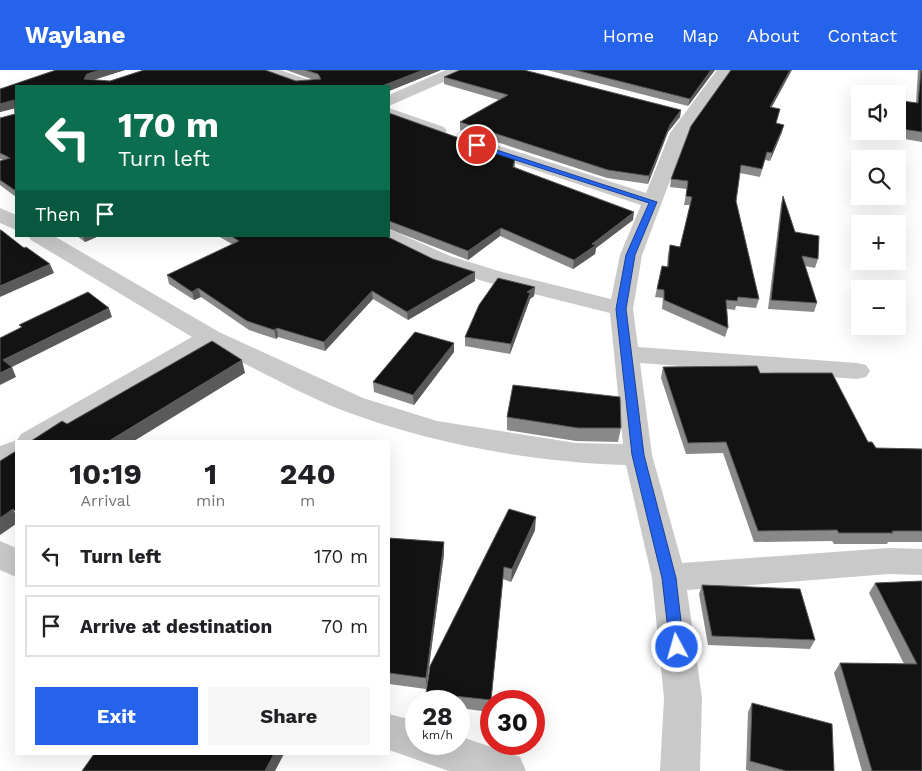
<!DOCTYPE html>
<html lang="en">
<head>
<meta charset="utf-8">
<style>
  body { margin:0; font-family:"Work Sans",sans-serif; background:#f6f6f6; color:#202124; height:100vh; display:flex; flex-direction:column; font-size:19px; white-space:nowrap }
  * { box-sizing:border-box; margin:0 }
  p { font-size:16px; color:#757577 }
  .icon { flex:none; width:28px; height:28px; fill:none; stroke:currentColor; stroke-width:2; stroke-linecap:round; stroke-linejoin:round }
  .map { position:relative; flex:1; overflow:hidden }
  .sheet { position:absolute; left:15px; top:370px; width:375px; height:315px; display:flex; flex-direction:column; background:#fff; border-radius:0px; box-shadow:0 5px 20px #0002 }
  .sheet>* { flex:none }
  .hud { position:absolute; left:15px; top:15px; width:375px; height:152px; border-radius:0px; box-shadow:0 5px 20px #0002; background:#0b6e4f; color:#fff; overflow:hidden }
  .fabs { position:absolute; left:851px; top:15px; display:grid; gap:10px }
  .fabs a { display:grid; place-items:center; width:55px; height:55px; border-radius:0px; background:#fff; box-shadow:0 5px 20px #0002; font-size:25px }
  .speed { position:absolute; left:405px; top:620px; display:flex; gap:10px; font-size:25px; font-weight:700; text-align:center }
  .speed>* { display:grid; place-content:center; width:65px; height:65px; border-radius:50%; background:#fff; box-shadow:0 5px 20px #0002; line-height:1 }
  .speed small { font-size:12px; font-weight:400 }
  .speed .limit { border:8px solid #d22; background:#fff; color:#111 }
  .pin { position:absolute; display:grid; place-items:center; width:42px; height:42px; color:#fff; margin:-21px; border:2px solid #fff; border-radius:50%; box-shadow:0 1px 5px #0007 }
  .me { position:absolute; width:55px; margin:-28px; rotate:354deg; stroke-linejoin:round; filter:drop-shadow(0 0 4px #0008) }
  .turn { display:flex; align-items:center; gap:18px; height:105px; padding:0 20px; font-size:22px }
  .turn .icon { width:65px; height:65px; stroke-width:2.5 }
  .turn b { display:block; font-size:35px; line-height:42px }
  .then { display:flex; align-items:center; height:48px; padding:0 20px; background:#0003; gap:10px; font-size:19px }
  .eta { display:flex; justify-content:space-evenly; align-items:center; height:85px; text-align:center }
  .eta b { font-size:30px; font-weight:700; line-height:35px }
  .cta { display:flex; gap:10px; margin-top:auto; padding:10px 20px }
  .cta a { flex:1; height:58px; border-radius:0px; background:#2563eb; color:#fff; font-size:20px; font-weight:700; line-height:58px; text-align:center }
  .cta a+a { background:#f6f6f6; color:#202124 }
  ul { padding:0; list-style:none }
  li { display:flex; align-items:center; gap:15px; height:62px; margin:0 10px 8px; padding:0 10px; border:2px solid #e0e0e0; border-radius:0px }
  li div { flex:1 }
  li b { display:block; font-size:19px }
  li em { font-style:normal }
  header { display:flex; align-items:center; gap:30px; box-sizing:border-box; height:70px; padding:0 25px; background:#2563eb; color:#fff }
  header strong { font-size:24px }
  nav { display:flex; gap:28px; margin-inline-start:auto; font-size:18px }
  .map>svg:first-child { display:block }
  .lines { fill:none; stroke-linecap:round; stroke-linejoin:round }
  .minor { fill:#c9c9c9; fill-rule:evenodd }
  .wall { fill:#898989 }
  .shaded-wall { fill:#5a5a5a }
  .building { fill:#131313; stroke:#5a5a5a }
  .route { fill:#2563eb; stroke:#184099 }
</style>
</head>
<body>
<header>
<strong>Waylane</strong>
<nav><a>Home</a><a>Map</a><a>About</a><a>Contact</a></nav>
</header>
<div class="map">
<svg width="922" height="701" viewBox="0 0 922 701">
  <rect width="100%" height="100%" fill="#fff"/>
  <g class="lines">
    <path class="minor" d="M258,0H280L318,13L320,16H298L260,3Z
      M446,0H466L464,3L389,36V25Z
      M717,0H732L688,63L642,185L633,239L638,277L857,293L866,295L870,301L866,307L857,309L640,293L652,385L682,493L889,478L922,479V505L889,504L687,520L702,628L700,701H660L664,628L652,508L626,395C532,392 432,374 344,341C299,323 255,298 211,277L52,371H16V393L0,399V376L17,370L21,364L192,267L31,170L28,166H54L219,262L363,328L437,351L576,373L623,374L610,243L486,212L434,196L382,170L379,166H389V160L396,162L450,186L502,202L611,229L620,185L641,135L475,80L472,76L475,72H487L646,123L670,63Z
      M389,38L444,57L447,61L444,65L438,66L389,49Z
      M0,138L16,145V160L0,153Z
      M0,471L16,478V507L0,500Z
      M389,644L416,651V674H459V666L520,687L526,701H449L389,680Z"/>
  </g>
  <path class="wall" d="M56,0H125L94,10L110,11H296L314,10L286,0H441L389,21V16H16V127L0,115V91L3,90L0,89V48L15,44V38L0,42V19Z
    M547,0H715L688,36Z
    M918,0H922V72L899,68V39L902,31L916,33Z
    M444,7L681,40L680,47L668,62L648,114L607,108L460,60V52L499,30L444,14Z
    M772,37L776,53L782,62L770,91L765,90L760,107L740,103L736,131L759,229L756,238L736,236L735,240L727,239L728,258L725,267L662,239L663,228L655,227L662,196L667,197L668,184L670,175L680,177L690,135H684L687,119L670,117L671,109Z
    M389,43L515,88V97L633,150L596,178L595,184L573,199L500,166L468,190L389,159Z
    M783,126L795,162L818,189L815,198L805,196L817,233L814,242L768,239L781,134Z
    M77,166H99L85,172Z
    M218,166H386L433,189L475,202V211L408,250L373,229L325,281L278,267L276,269L249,260L201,227L194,230L169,214L167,205L232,174Z
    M535,217L534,226L530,229L529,232L510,284L465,276V267Z
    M454,282L414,335L374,322L373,312Z
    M663,297L760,303L868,372L876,378L922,379V472H888L887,474H834L832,471L754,472L723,383L686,384L661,308Z
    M507,347L621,358L618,372L576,371L507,360Z
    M509,439L535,460L511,512L503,509L490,642L459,638V631H427L426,623Z
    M389,468L444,472V484L426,619L389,614Z
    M922,511V701H862L834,603L840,593L904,594L869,523L875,513Z
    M702,515L815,570L810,579L708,575L699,524Z
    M752,633L834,701H750L746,700L748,642Z"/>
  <path class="shaded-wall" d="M101,0H125L89,11L84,9L87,4Z
    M423,0H441L389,21V16H382Z
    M711,0H715L688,36L690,29Z
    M790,0H792L768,44L770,37Z
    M14,30L16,38L0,42V34Z
    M681,40L680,47L668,62L648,114L649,106L670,55Z
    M784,55L782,62L770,91L772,83Z
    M634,142L633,150L596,178L595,184L573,199L574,190L592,174Z
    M501,158L500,166L468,190V181Z
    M83,166H99L85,172Z
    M50,194L54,203L0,227V216Z
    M475,202V211L408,250L407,242Z
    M535,217L534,226L530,229L529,232L510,284L511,274L527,222Z
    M198,218L201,227L194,230L192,222Z
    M372,221L373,229L325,281L324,272Z
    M109,238L112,247L8,299L3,290Z
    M277,258L278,267L276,269L274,260Z
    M454,273V282L414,335L413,325Z
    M242,290L245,303L134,371H109Z
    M12,297L16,307L0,315V303Z
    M13,439L16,445V454L0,465V448Z
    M536,447L535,460L511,512L512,499Z
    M444,472V484L426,619V608Z
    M504,497L503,509L490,642L491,630Z
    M274,684H284L275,701H265Z"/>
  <path class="building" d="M56,0H101L87,4L84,9L110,11L144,0H265L296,11L321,9L318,4L305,0H423L382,16H16V121L0,110V91L10,88L0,83V48L15,44L14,30L0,34V19Z
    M460,0H524L681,40L670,55L649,106L608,100L460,52L508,25L444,7Z
    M575,0H711L690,29Z
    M731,0H790L770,37L780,39L776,53L784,55L772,83L767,82L762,99L741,95L736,131L759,229L738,227L737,231L726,230L728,258L664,230V220L657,219L662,196L668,197L670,175L680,177L692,127L686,126L688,111L671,109L691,56Z
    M921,0H922V62L902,59V31L918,33Z
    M389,43L515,88L513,97L634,142L592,174L596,175L574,190L501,158L468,181L389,151Z
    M783,126L795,162L819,166L818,189L802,186L817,233L771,230Z
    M0,160H1L24,178L26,177L50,194L0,216Z
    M231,166H386L433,189L475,202L407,242L372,221L324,272L277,258L274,260L247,251L198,218L192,222L167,205L239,171Z
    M498,208L535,217L527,222L530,223L511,274L465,267L479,235Z
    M88,222L109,238L3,290L12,297L0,303V268L22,257L19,255Z
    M415,262L454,273L413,325L373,312Z
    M212,271L242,290L109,371H31L62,351L67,354Z
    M757,296L760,303H832L868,372H872L876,378L922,379V461H892L893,463H839L837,460L758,461L726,372L688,373L663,297Z
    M513,315L620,327L621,358H578L507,347Z
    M16,381V442L13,439L0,448V391Z
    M509,439L536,447L512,499L504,497L491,630L426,623L430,596Z
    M389,468L444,472L426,608L389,603Z
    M922,511V701H872L840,593L917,594L875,513Z
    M702,515L800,519L815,570L712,566Z
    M752,633L832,654L834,701H786L750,691Z
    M94,684H274L265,701H82Z"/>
  <path class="route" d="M475,73L657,132L635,185L626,239L644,385L676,508L684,577L682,581L677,583L672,581L670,577L662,508L632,385L616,239L626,185L649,133L475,77Z"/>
</svg>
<div class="fabs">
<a><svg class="icon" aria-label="sound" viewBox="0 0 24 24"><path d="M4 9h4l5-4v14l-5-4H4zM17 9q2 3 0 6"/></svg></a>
<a><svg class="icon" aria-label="search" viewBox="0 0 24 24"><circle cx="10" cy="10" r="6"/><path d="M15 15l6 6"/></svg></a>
<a>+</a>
<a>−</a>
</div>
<div class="speed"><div>28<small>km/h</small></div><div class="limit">30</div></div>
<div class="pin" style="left:477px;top:75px;background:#d93025"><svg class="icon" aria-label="arrive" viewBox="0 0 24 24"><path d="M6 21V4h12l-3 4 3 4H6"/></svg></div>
<svg class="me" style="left:677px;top:577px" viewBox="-20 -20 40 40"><circle r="17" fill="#2563eb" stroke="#fff" stroke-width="3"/><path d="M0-11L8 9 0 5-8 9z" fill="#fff"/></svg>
<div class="hud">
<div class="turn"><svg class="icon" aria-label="left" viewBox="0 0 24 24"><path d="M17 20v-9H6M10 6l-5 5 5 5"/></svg><div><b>170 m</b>Turn left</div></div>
<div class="then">Then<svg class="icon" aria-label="arrive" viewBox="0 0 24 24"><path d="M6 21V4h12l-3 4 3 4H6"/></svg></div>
</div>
<section class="sheet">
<div class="eta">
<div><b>10:19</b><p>Arrival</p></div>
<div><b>1</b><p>min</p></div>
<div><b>240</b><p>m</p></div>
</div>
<ul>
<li><svg class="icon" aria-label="left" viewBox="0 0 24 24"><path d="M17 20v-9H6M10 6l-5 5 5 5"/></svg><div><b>Turn left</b></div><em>170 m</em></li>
<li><svg class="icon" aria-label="arrive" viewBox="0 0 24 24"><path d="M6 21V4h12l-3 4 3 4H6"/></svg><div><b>Arrive at destination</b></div><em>70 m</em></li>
</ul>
<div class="cta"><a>Exit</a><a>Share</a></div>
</section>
</div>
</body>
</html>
